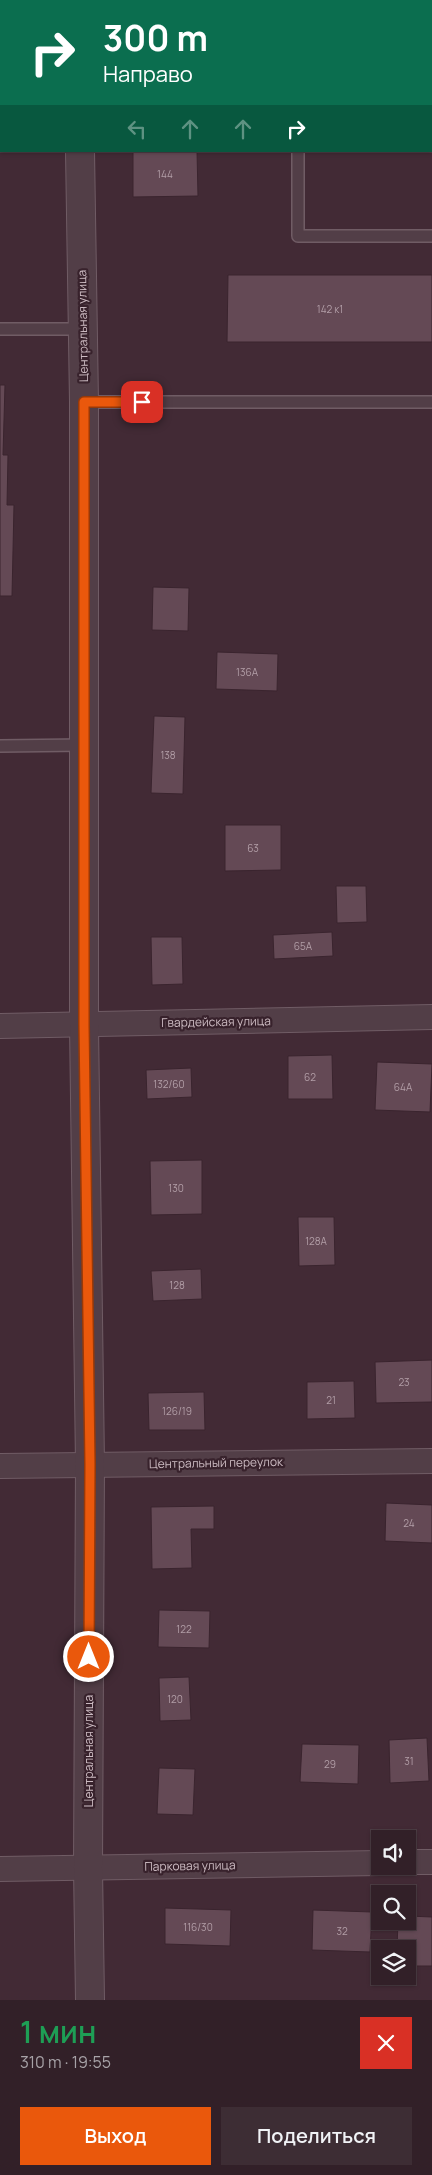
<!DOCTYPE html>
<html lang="ru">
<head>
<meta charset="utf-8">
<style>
  body { margin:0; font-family:Manrope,sans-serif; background:#3d2d34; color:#f1f3f6; height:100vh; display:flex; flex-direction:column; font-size:19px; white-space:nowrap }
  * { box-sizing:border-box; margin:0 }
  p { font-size:16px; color:#a8a3a8 }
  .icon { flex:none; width:28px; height:28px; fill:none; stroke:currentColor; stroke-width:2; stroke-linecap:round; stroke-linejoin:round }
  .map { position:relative; height:2000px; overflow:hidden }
  .side { display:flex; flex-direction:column; background:#322028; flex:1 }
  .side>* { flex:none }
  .guide { position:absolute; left:0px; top:0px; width:432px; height:152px; box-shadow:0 1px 4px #0004,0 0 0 1px #4d3e45; background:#0b6e4f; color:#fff; overflow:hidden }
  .controls { position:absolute; left:371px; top:1830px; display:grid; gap:10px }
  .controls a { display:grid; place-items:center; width:45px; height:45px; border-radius:0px; background:#322028; box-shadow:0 1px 4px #0004,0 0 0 1px #4d3e45; font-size:25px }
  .pin { position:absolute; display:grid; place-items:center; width:42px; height:42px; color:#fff; margin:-21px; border-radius:10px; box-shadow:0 2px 8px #0006 }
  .me { position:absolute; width:55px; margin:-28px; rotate:0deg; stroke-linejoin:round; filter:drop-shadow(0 0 4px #0008) }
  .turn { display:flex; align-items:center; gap:18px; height:105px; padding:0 20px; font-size:22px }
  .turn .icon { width:65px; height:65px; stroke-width:2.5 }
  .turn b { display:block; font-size:35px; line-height:42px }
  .lanes { display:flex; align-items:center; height:48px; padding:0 20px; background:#0003; justify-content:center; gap:25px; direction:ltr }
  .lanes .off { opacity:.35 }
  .round { display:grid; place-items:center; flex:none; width:52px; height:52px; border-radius:0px; background:#3d2d34 }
  .overview { display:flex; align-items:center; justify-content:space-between; height:85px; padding:0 20px }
  h1 { font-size:30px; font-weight:600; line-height:38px; color:#1e9e55 }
  .cta { display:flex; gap:10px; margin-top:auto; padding:10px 20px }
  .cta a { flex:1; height:58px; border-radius:0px; background:#ea580c; color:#fff; font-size:20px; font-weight:600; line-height:58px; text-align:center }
  .cta a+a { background:#3d2d34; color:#f1f3f6 }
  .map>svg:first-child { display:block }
  .building { fill:#644955; stroke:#3a242e }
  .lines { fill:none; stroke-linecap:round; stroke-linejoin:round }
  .service-casing { stroke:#705c65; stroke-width:14 }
  .minor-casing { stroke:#705c65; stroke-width:26 }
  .tertiary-casing { stroke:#705c65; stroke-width:30 }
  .service { stroke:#523e47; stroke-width:11 }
  .minor { stroke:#523e47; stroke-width:24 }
  .tertiary { stroke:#523e47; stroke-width:28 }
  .route-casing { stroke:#983908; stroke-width:12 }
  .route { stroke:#ea580c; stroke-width:9 }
  .labels { text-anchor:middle; stroke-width:4.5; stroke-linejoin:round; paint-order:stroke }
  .number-label { font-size:10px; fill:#b29ea7 }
  .street-label { font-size:12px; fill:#ccbbc2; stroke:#38222c }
</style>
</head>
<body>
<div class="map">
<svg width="432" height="2000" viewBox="0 0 432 2000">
  <rect width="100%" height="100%" fill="#422a35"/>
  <path class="building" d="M133,0H197V1H133Z
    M133,151H197L198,196L133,197Z
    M228,275H432V342H227Z
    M0,385H5L3,455H8L7,505H14L12,596H0Z
    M153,587L189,588L188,631L152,630Z
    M217,652L278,654L277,691L216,689Z
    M154,716L185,717L183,794L151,793Z
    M225,825H281V870L225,871Z
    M336,886H366L367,922L337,923Z
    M332,932L333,956L274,959L273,935Z
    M151,937H182L183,984L152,985Z
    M332,1055L333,1099H288V1056Z
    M377,1062L432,1064L430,1112L375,1110Z
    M191,1068L192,1097L147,1099L146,1070Z
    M202,1160V1214L151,1215L150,1161Z
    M298,1217H334L335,1265L299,1266Z
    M201,1269L202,1299L153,1301L151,1271Z
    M432,1360V1402L376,1403L375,1362Z
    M354,1381L355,1418L307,1419V1382Z
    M204,1392L205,1430H149L148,1393Z
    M386,1503L432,1505V1543L385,1541Z
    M214,1506V1529H191L192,1568L152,1569L151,1507Z
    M159,1610L210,1611L209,1648L158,1647Z
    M189,1677L191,1720L160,1721L159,1678Z
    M427,1738L429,1781L390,1783L389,1740Z
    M302,1744L359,1745L358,1784L300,1782Z
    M159,1768L195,1769L193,1815L157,1814Z
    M165,1908L231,1910L230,1946L165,1944Z
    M313,1910L372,1912L370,1952L312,1950Z
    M408,1916L432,1917V1966H408V1949H397L398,1921H408Z"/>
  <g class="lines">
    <g class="service-casing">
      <path id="service" d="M297,0V1
        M298,151V236H432
        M0,329H83
        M84,402H432
        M0,746L84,745"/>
    </g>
    <g class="minor-casing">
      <path id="minor" d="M0,1026L432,1017
        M0,1466L432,1461
        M408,1862H432
        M0,1869L380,1863"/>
    </g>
    <g class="tertiary-casing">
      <path id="tertiary" d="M77,0V1
        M80,151L84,402V1025L90,1464L88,1868L90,2000"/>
    </g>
    <use href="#service" class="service"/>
    <use href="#minor" class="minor"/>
    <use href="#tertiary" class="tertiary"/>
  </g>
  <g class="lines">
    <g class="route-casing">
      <path id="route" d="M89,1657L90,1464L84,1025V402H142"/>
    </g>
    <use href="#route" class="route"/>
  </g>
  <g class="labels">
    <g class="number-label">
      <text x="165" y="178">144</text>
      <text x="330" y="313">142 к1</text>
      <text x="247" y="676">136А</text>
      <text x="168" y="759">138</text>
      <text x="253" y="852">63</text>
      <text x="303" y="950">65А</text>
      <text x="310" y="1081">62</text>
      <text x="169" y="1088">132/60</text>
      <text x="403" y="1091">64А</text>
      <text x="176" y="1192">130</text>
      <text x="316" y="1245">128А</text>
      <text x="177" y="1289">128</text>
      <text x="404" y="1386">23</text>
      <text x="331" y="1404">21</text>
      <text x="177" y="1415">126/19</text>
      <text x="409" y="1527">24</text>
      <text x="184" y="1633">122</text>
      <text x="175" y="1703">120</text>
      <text x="409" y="1765">31</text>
      <text x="330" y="1768">29</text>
      <text x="198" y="1931">116/30</text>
      <text x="342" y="1935">32</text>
    </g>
    <g class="street-label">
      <text transform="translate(83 326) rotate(-91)" y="4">Центральная улица</text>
      <text transform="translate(216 1022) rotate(-1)" y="4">Гвардейская улица</text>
      <text transform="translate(216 1463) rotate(-1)" y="4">Центральный переулок</text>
      <text transform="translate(89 1751) rotate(-90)" y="4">Центральная улица</text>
      <text transform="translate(190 1866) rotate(-1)" y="4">Парковая улица</text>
    </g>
  </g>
</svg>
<div class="controls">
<a><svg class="icon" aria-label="sound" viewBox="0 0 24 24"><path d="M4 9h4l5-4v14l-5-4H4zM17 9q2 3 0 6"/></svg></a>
<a><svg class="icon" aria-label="search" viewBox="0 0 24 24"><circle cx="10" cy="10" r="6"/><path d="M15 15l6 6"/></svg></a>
<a><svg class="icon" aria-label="layers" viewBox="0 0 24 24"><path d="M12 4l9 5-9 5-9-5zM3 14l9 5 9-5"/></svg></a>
</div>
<div class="pin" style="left:142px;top:402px;background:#d93025"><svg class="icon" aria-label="arrive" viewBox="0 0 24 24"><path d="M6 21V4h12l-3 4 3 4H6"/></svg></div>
<svg class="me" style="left:89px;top:1657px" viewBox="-20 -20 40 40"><circle r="17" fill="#ea580c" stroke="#fff" stroke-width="3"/><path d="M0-11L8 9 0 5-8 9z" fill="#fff"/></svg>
<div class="guide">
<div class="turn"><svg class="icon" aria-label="right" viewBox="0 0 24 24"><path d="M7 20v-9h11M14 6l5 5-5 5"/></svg><div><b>300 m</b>Направо</div></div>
<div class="lanes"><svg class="icon off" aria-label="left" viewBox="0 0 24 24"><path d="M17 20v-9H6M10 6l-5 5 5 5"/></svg><svg class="icon off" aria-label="ahead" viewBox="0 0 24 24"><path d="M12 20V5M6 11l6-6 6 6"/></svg><svg class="icon off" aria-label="ahead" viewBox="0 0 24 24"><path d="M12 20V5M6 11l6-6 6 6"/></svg><svg class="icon" aria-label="right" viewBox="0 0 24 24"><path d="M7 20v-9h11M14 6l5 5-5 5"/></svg></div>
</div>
</div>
<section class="side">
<div class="overview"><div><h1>1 мин</h1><p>310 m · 19:55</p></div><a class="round" style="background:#d93025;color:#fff"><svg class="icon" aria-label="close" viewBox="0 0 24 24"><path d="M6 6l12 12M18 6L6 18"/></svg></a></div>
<div class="cta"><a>Выход</a><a>Поделиться</a></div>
</section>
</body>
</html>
